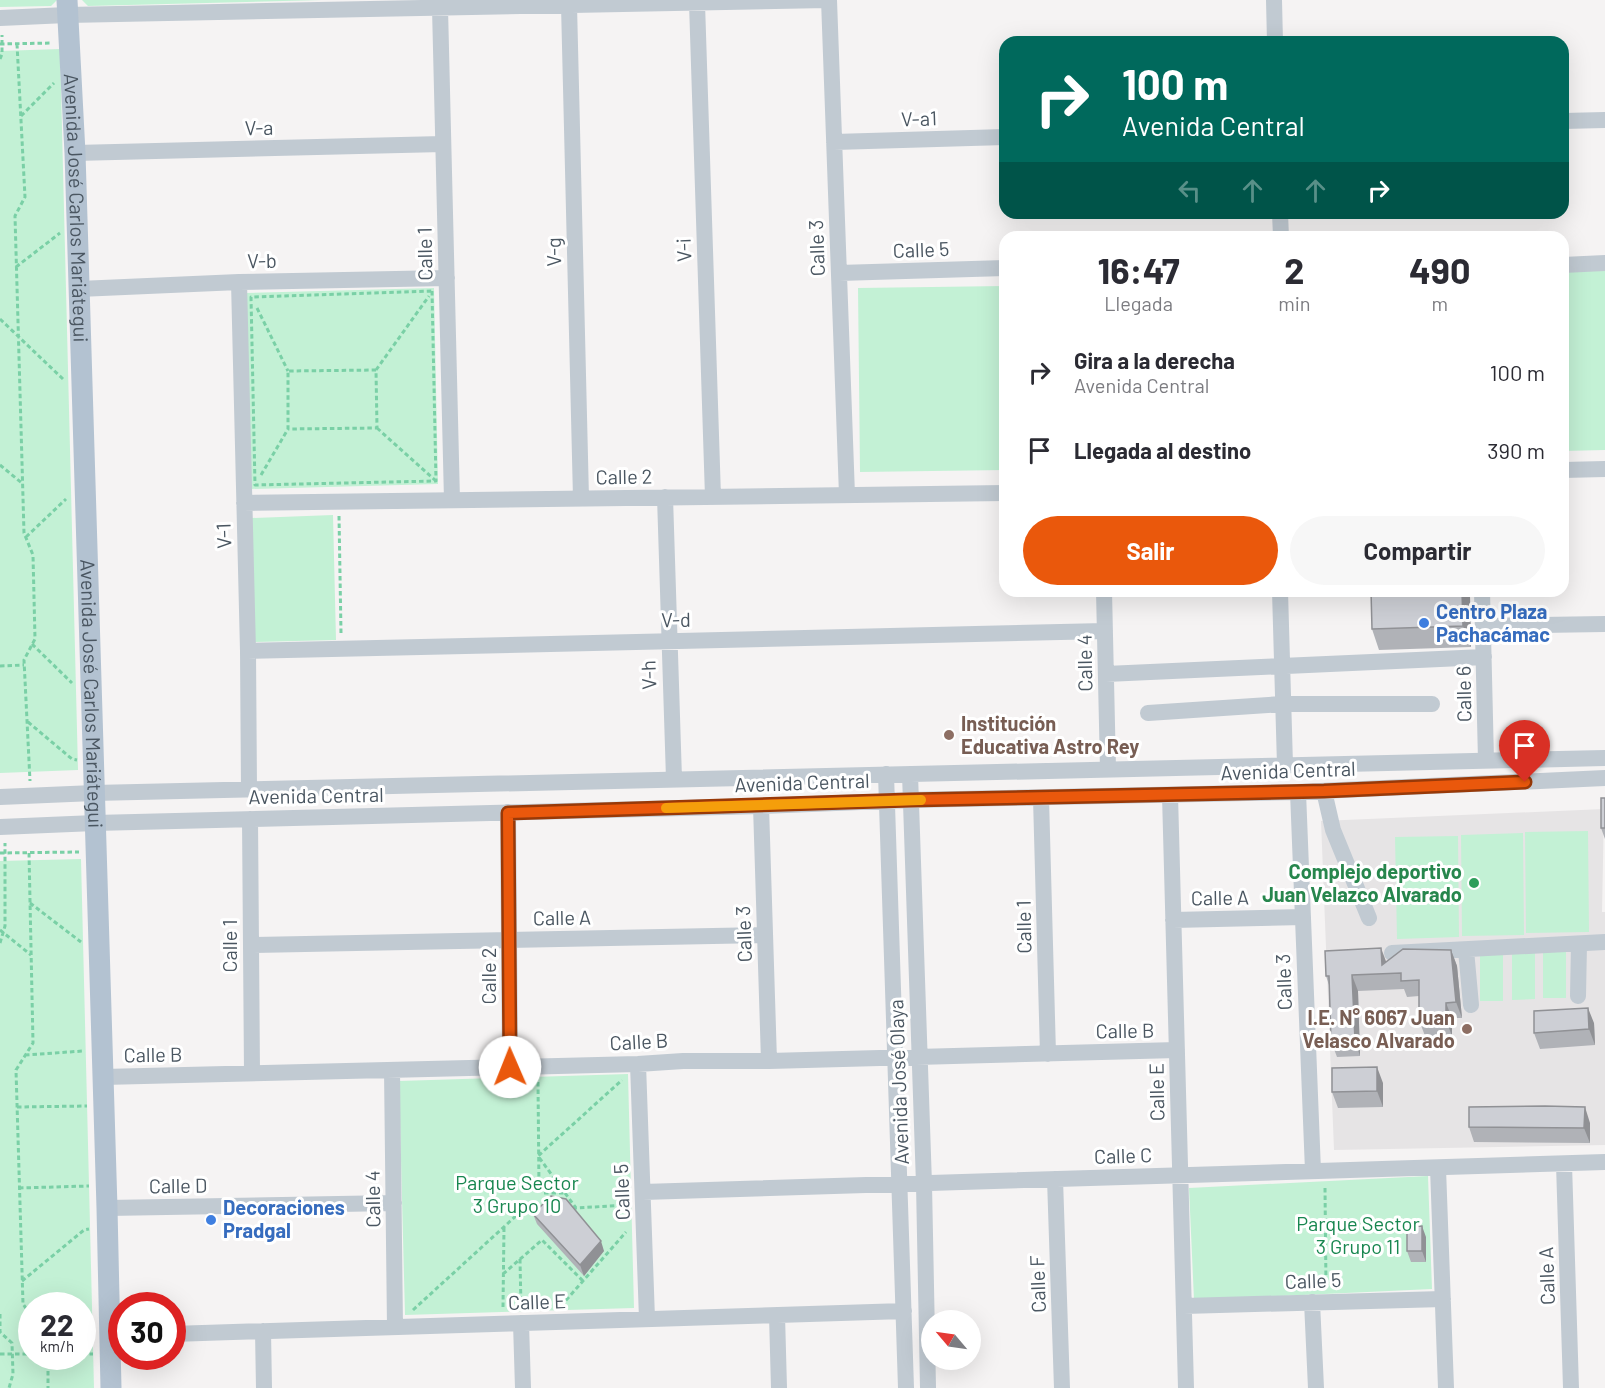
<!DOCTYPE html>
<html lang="es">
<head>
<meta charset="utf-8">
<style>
  body { margin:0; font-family:Barlow,sans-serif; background:#f7f7f7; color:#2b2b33; height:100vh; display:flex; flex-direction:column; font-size:22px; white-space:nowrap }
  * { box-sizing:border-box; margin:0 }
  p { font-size:20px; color:#7c7c81 }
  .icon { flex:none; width:33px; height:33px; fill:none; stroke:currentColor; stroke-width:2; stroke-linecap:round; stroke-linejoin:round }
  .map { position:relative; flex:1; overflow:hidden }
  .details { position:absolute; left:999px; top:231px; width:570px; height:366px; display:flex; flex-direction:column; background:#fff; border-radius:18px; box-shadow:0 6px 24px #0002 }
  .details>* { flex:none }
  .guide { position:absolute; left:999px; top:36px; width:570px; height:183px; border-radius:18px; box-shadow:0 6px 24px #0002; background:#00695c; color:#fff; overflow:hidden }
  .needle { width:39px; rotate:299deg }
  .tools { position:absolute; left:921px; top:1310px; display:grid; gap:12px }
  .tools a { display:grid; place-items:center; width:60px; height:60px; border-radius:50%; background:#fff; box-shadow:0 6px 24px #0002; font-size:30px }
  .speed { position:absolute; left:18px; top:1292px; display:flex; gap:12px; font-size:30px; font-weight:700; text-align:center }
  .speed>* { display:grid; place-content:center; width:78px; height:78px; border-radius:50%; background:#fff; box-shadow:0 6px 24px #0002; line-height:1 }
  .speed small { font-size:15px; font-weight:400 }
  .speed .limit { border:9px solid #d22; background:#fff; color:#111 }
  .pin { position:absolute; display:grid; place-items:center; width:51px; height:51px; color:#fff; margin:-62px -26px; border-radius:50% 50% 50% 0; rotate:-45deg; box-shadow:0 0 6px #0007 }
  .pin .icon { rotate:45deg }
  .me { position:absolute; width:66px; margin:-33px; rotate:359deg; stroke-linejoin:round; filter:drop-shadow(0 0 4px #0008) }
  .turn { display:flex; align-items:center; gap:21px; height:126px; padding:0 24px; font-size:27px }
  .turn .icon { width:78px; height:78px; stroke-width:2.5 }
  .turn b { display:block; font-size:42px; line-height:51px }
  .lanes { display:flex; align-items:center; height:57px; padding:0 24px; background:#0003; justify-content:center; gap:30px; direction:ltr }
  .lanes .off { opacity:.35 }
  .eta { display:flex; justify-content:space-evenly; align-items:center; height:102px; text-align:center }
  .eta b { font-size:36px; font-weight:700; line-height:42px }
  .primary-button { display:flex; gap:12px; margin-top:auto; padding:12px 24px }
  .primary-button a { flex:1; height:69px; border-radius:36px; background:#ea580c; color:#fff; font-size:24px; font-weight:700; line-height:69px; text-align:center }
  .primary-button a+a { background:#f7f7f7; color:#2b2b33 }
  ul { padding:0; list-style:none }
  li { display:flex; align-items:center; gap:18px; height:78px; padding:0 24px }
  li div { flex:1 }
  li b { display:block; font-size:22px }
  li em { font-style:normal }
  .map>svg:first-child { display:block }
  .education { fill:#e6e4e5 }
  .green { fill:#c3f1d5; fill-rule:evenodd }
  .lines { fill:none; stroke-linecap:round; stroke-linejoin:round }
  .path { stroke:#7ad0a6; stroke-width:3; stroke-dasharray:4.5 3; stroke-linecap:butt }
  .minor { stroke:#c1cad2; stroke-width:16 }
  .major { stroke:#b3c2d1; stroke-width:21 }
  .wall { fill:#b0b2b7 }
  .shaded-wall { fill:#909195 }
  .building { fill:#cdcfd5; stroke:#909195; stroke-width:1.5 }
  .route-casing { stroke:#983908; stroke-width:15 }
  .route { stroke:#ea580c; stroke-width:10 }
  .slow { stroke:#f59e0b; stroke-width:10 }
  .shop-dot { fill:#3f7fe0; stroke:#fff; stroke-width:2 }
  .education-dot { fill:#8d6e63; stroke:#fff; stroke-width:2 }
  .leisure-dot { fill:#2e9e5b; stroke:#fff; stroke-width:2 }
  .labels { text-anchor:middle; stroke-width:6; stroke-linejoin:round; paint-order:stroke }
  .street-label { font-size:20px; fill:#4a5661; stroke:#fff }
  .shop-label { font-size:20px; font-weight:bold; fill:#366cbe; stroke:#fff; text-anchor:start }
  .education-label { font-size:20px; font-weight:bold; fill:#785e54; stroke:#fff; text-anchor:start }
  .leisure-label { font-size:20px; font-weight:bold; fill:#27864d; stroke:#fff; text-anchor:end }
  .park-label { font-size:20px; fill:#17864f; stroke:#fff }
</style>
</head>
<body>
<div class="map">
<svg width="1605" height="1388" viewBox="0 0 1605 1388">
  <rect width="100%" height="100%" fill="#f5f3f3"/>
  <path class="education" d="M1604,809L1602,912H1605V1145L1334,1150L1321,821Z"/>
  <path class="green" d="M0,0H57L51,6L0,7Z
    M82,0H322L88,6Z
    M60,49L78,770L0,773V51Z
    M1605,267V450L1563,451V268Z
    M1005,286V470L860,472L858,288Z
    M434,288L438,484L250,489L246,293Z
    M333,515L336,640L255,642L252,518Z
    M1588,831L1589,932L1526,933L1525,832Z
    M1523,833L1524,935L1462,936L1461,835Z
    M1458,836L1459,937L1397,939L1395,837Z
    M81,859L94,1388H0V861ZM32,1305H82V1356H32Z
    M1566,951V998H1543V952Z
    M1512,953H1535V999L1512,1000Z
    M1503,954V1001H1480V955Z
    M628,1074L634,1308L405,1315L399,1081Z
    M1428,1176L1432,1289L1194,1300L1189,1188Z"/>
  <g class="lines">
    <path class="path" d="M0,44L52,43
      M17,44L25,197L15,216L24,533L33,555L35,639L24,660L30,781
      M0,59L2,54V35
      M21,116L54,83
      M16,267L60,233
      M432,291L436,481L255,485L251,297Z
      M257,308L288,371
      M0,319L64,380
      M376,370L429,296
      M377,428L436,481
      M0,465L23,484
      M261,475L288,429V371L376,370L377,428L288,429
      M339,516L341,633
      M26,537L66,499
      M32,644L72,683
      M0,666L24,665
      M28,722L72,759L77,760
      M0,853L79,852
      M29,853L33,1043L16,1070L23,1304L32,1317
      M30,903L81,942
      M0,930L31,955
      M0,943L5,926V843
      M25,1055L83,1051
      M538,1082L539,1188
      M17,1107L87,1106
      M19,1188L89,1186
      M1325,1188L1326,1286
      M544,1193H565L538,1156L622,1080
      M565,1193L576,1208L627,1205
      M520,1259L521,1308
      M503,1274L542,1240L583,1281
      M22,1281L84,1230L89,1229
      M561,1306L626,1232
      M503,1307L504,1227
      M413,1310L529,1204
      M0,1314V1332L12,1343L13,1374L9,1388
      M82,1329H93
      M0,1354H32
      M82,1354H93
      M48,1356V1388"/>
    <path class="minor" d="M829,0L847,495
      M1274,0L1275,42
      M697,3L713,497
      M569,5L581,498
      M440,8L452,500
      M0,18L67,15L827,0
      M1563,121L1605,120
      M834,142L1005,137
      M75,153L443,144
      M1280,213L1281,237
      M1563,265L1605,263
      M839,273L1005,268
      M239,282L248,651L249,789
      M79,289L239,282L447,278
      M1563,470L1605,469
      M665,497L674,779
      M244,503L1005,493
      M1104,591L1108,769
      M1280,591L1285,765
      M1482,591L1486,761
      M1483,626L1605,624
      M248,651L1105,631
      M1106,674L1484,657
      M1148,713L1283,704H1432
      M886,774L906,1388
      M910,774L924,1184L928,1388
      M1324,791L1333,830L1369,918
      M1298,792L1313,1171
      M1170,795L1186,1388
      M0,797L94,793L1605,758
      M1041,798L1048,1054
      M761,806L769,1061
      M508,812L510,1067
      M250,819L252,1073
      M0,827L95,823L761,806L910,800L1298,792L1605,778
      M1173,920L1303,917
      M251,945L765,935
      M1466,950L1471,1005
      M1392,953L1605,942
      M1578,996L1579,944
      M638,1064L647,1319
      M392,1070L395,1327
      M103,1077L638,1064L683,1061H769L1177,1050
      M1564,1164L1571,1388
      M1438,1168L1446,1388
      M1055,1179L1062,1388
      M643,1192L1605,1162
      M107,1208L394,1203
      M1312,1302L1316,1388
      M1184,1306L1443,1299
      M777,1315L779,1388
      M521,1323L523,1388
      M263,1331L264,1388
      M172,1334L904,1311"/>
    <path class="major" id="s1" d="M67,0L75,153L107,1208L111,1388"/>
  </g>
  <path class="wall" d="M1470,596L1471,647L1379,650L1372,629Z
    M1605,798V839L1601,828Z
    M1451,950L1457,966L1462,1018H1452V1036H1425L1419,1020V996L1407,997L1404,989L1358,991L1360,1056L1337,1057L1331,1041L1329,985L1326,976L1386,962Z
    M1594,1023L1595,1045L1540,1049L1534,1033Z
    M1383,1083V1107L1338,1108L1332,1092Z
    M1590,1123V1143L1474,1142L1469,1127Z
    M533,1214L604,1251L584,1276L537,1224Z
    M1426,1237V1262H1411L1407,1251Z"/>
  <path class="shaded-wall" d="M1462,591H1468L1470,596L1471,647L1463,626Z
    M1381,948L1387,964L1382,965Z
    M1451,950L1457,966L1462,1018L1456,1002Z
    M1352,975L1358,991L1360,1056L1355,1040Z
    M1446,1003L1452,1018V1036L1446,1020Z
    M1588,1008L1594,1023L1595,1045L1589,1029Z
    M1377,1067L1383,1083V1107L1377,1091Z
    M1585,1107L1590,1123V1143L1584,1128Z
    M1422,1226L1426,1237V1262L1422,1251Z
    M601,1241L604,1251L584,1276L580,1265Z"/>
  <path class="building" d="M1371,591H1462L1463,626L1372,629Z
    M1601,798H1605V828H1601Z
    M1381,948L1382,965L1403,949L1451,950L1456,1002L1446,1003V1020H1419V980L1401,981V973L1352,975L1355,1040L1331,1041L1329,976H1326L1325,951Z
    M1588,1008L1589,1029L1534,1033V1011Z
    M1377,1067V1091L1332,1092V1068Z
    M1545,1106L1585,1107L1584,1128L1469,1127V1107Z
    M551,1196L566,1199L601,1241L580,1265L533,1214Z
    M1422,1226V1251H1407V1227Z"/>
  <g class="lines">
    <g class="route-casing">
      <path id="route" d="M510,1067L508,813L910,800L1324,791L1525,782"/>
    </g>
    <use href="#route" class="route"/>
    <path class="slow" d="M666,808L921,800"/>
  </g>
  <g class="shop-dot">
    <circle cx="1424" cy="623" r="6"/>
    <circle cx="211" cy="1220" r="6"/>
  </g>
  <g class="education-dot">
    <circle cx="949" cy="735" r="6"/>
    <circle cx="1467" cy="1029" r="6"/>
  </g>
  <circle class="leisure-dot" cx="1474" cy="883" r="6"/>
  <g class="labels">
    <g class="street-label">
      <text transform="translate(919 119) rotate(-2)" y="7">V-a1</text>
      <text transform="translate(259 128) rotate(-1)" y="7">V-a</text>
      <text dy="7" stroke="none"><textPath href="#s1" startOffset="208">Avenida José Carlos Mariátegui</textPath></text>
      <text transform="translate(817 248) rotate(-92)" y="7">Calle 3</text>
      <text transform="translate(684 250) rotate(-92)" y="7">V-i</text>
      <text transform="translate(921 250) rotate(-2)" y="7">Calle 5</text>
      <text transform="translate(554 252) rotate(-91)" y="7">V-g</text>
      <text transform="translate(425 254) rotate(-91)" y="7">Calle 1</text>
      <text transform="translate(262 261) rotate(-1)" y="7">V-b</text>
      <text transform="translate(624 477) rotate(-1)" y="7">Calle 2</text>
      <text transform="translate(224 536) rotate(-92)" y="7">V-1</text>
      <text transform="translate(676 620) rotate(-1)" y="7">V-d</text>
      <text transform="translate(1085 663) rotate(-91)" y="7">Calle 4</text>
      <text transform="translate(649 675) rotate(-92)" y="7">V-h</text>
      <text dy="7" stroke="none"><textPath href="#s1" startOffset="694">Avenida José Carlos Mariátegui</textPath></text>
      <text transform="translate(1464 694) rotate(-91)" y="7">Calle 6</text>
      <text transform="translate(1288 771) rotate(-2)" y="7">Avenida Central</text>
      <text transform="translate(802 783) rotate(-2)" y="7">Avenida Central</text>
      <text transform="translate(316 796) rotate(-1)" y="7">Avenida Central</text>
      <text transform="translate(1220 898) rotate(-1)" y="7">Calle A</text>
      <text transform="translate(562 918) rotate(-1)" y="7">Calle A</text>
      <text transform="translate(1024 927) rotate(-91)" y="7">Calle 1</text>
      <text transform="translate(744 934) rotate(-92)" y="7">Calle 3</text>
      <text transform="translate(230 946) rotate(-90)" y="7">Calle 1</text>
      <text transform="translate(489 976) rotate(-90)" y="7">Calle 2</text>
      <text transform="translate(1284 982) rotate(-92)" y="7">Calle 3</text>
      <text transform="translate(1125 1031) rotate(-1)" y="7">Calle B</text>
      <text transform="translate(639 1042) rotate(-3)" y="7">Calle B</text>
      <text transform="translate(153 1055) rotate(-1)" y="7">Calle B</text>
      <text transform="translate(899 1082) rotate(-92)" y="7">Avenida José Olaya</text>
      <text transform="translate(1157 1092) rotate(-91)" y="7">Calle E</text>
      <text transform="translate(1123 1156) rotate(-2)" y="7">Calle C</text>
      <text transform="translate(178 1186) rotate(-1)" y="7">Calle D</text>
      <text transform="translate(622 1192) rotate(-92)" y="7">Calle 5</text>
      <text transform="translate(373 1199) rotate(-91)" y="7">Calle 4</text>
      <text transform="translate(1547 1276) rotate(-92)" y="7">Calle A</text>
      <text transform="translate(1313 1281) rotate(-2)" y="7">Calle 5</text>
      <text transform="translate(1038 1284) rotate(-92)" y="7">Calle F</text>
      <text transform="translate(537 1302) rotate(-2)" y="7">Calle E</text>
    </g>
    <g class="shop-label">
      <text x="1436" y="619">Centro Plaza<tspan x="1436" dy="23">Pachacámac</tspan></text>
      <text x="223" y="1215">Decoraciones<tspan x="223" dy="23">Pradgal</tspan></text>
    </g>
    <g class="education-label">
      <text x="961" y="731">Institución<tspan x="961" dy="23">Educativa Astro Rey</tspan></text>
      <text x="1455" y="1025" text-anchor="end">I.E. N° 6067 Juan<tspan x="1455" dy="23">Velasco Alvarado</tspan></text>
    </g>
    <g class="leisure-label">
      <text x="1462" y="879">Complejo deportivo<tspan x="1462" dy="23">Juan Velazco Alvarado</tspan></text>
    </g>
    <g class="park-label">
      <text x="517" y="1190">Parque Sector<tspan x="517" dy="23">3 Grupo 10</tspan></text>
      <text x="1358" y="1231">Parque Sector<tspan x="1358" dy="23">3 Grupo 11</tspan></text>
    </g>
  </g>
</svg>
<div class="tools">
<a><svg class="needle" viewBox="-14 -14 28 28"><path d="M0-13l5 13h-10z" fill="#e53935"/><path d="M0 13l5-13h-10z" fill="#7c7c81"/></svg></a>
</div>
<div class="speed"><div>22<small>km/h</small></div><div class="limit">30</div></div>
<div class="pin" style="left:1525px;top:782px;background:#d93025"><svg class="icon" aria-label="arrive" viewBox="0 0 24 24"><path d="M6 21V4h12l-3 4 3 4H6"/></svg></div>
<svg class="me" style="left:510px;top:1067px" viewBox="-20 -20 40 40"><circle r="19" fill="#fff"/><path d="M0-13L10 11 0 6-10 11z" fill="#ea580c"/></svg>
<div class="guide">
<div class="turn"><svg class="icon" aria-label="right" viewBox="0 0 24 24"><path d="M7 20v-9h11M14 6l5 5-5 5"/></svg><div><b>100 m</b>Avenida Central</div></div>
<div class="lanes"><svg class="icon off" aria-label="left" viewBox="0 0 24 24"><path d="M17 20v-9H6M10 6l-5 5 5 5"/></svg><svg class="icon off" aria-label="ahead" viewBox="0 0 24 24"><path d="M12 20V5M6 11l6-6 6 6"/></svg><svg class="icon off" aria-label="ahead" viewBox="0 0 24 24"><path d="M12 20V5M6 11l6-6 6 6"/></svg><svg class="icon" aria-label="right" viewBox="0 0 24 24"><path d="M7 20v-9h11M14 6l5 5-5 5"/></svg></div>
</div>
<section class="details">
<div class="eta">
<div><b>16:47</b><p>Llegada</p></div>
<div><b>2</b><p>min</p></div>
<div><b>490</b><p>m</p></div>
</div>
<ul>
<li><svg class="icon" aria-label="right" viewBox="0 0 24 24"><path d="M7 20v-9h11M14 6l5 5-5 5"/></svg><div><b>Gira a la derecha</b><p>Avenida Central</p></div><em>100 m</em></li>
<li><svg class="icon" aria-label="arrive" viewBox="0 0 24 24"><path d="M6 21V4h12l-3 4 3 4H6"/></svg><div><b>Llegada al destino</b></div><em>390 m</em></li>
</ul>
<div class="primary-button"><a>Salir</a><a>Compartir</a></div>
</section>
</div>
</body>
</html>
